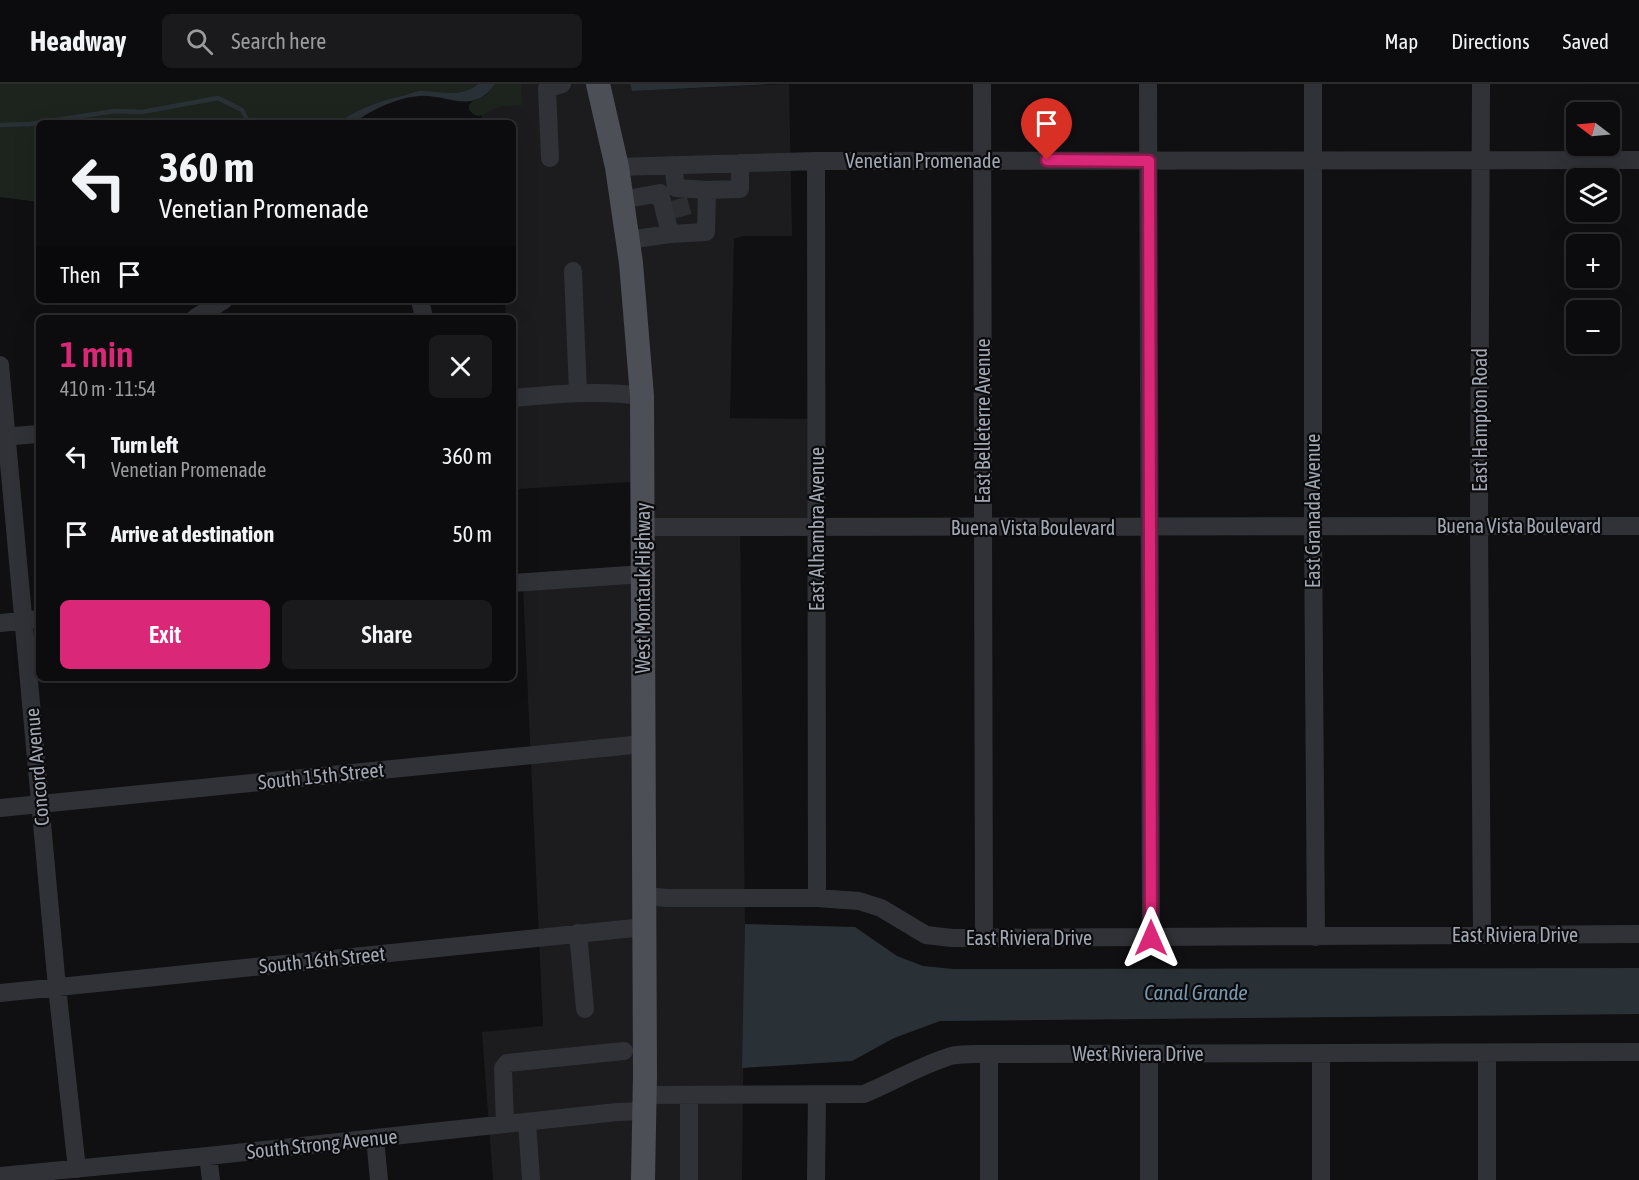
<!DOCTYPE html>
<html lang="en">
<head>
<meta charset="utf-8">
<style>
  body { margin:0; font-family:"Asap Condensed",sans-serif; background:#1a1a1c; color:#f1f3f6; height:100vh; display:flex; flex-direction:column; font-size:22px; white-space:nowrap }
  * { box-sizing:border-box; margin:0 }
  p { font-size:20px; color:#9a9b9e }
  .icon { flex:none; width:33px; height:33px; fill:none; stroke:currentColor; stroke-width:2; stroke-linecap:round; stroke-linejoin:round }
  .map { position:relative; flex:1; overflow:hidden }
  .drawer { position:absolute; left:36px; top:231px; width:480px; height:366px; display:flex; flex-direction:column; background:#0c0c0e; border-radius:9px; box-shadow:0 6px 24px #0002,0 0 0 2px #2c2c2e }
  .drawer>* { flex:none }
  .top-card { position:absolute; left:36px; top:36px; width:480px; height:183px; border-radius:9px; box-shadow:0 6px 24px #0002,0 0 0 2px #2c2c2e; background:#0c0c0e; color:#f1f3f6; overflow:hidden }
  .needle { width:39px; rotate:286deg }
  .tools { position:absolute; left:1566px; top:18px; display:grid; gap:12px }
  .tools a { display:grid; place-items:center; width:54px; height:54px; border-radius:9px; background:#0c0c0e; box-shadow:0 6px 24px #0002,0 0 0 2px #2c2c2e; font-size:30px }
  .pin { position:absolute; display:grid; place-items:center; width:51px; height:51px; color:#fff; margin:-62px -26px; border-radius:50% 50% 50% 0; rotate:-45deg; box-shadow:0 0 6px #0007 }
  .pin .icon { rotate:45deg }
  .me { position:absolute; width:66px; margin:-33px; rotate:0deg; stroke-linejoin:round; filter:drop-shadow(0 0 4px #0008) }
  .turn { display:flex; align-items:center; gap:21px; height:126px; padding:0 24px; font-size:27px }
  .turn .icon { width:78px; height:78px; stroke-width:2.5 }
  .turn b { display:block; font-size:42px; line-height:51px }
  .then { display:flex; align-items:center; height:57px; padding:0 24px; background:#0003; gap:12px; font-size:22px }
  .round { display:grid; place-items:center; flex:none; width:63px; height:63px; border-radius:9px; background:#1a1a1c }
  .overview { display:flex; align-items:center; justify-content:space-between; height:102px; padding:0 24px }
  h1 { font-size:36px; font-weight:600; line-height:45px; color:#db2777 }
  .cta { display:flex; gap:12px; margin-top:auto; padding:12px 24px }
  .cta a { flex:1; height:69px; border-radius:9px; background:#db2777; color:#fff; font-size:24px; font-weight:600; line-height:69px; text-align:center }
  .cta a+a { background:#1a1a1c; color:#f1f3f6 }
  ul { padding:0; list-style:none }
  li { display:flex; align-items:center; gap:18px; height:78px; padding:0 24px }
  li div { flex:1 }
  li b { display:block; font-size:22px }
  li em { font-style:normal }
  header { display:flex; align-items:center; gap:36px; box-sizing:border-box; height:84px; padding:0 30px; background:#0c0c0e; border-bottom:2px solid #2c2c2e }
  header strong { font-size:28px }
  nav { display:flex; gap:33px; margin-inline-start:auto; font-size:21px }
  .search { width:420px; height:54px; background:#1a1a1c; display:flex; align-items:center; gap:15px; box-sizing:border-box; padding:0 21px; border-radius:9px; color:#9a9b9e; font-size:22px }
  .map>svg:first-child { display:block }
  .built { fill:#1c1c1f }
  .green { fill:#1d241d }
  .water { fill:#293137 }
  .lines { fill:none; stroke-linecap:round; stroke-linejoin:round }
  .stream { stroke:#293137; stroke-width:4.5 }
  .minor-tunnel { stroke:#2d2e32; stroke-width:18; stroke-dasharray:18 9; stroke-linecap:butt }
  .minor { stroke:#313237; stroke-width:18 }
  .major { stroke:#4d4f56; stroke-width:24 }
  .route-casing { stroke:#8e194d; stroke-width:15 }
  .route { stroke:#db2777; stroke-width:10 }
  .labels { text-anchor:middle; stroke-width:4.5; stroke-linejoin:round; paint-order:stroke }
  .street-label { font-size:20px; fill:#a1a8b3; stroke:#0b0b0d }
  .water-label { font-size:21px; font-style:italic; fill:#7798ae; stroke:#0b0b0d }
</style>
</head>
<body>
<header>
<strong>Headway</strong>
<div class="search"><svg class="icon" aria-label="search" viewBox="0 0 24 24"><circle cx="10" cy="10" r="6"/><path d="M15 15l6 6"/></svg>Search here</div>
<nav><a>Map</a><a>Directions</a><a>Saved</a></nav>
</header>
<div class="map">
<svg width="1639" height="1096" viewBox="0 0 1639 1096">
  <rect width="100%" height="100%" fill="#101012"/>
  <path class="built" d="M477,0H630L632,7L789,0L792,152H743L734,155L730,334L811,335L810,436H740L745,840L742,1096H493L482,948L543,942L523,502L647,493L646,397L518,405L513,309V234H506L505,216H513V39H483L475,3Z"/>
  <path class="green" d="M0,0H478C460,15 440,6 419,7C413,8 407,11 401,12C374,19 360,24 337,39H39V118L0,113Z
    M495,0H521L522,21C514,22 503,21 496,24C485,28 480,38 469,26V21L473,17L486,12Z"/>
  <path class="water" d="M478,0H495C472,32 448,10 419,12C403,13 385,20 371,28C364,31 357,38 351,39C346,40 341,39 337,39C360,24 374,19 401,12C407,11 413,8 419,7C440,6 460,15 478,0Z
    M630,0H774L632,7Z
    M745,840L855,843L897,872L923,882L953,885L1639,884V930L940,937L894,954L852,977L742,984Z"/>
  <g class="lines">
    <path class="stream" d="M0,41L30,40L115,27L142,28L218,14L242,26L249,39"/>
    <path class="minor-tunnel" d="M678,115L684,136"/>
    <path class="minor" d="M982,0L984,854
      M1148,0L1151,854
      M1313,0V443L1316,853
      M1481,0L1479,442L1482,851
      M550,74L547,5L562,0
      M816,77L817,814
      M617,83L816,77L1639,76
      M707,106L740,105V79
      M622,116L660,109L670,150L628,156
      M670,150L706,148L707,106L676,104L673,81
      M573,187L578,309
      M420,216L424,234
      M195,234L224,216
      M0,281L57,903L77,1085
      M513,314C556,310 599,306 642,312
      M0,353L39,350
      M643,443L1639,442
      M513,499L643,490
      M0,539L39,535
      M0,724L643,660
      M644,812L667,814H817L859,817L881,824L926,851L952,854L1639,850
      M578,849L585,925
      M0,909L644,843
      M1487,969V1096
      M645,1011L864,1010C893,998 921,981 951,972C963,969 977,970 989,970L1639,968
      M527,1038L531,1096
      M505,1040L503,984L507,979L624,967
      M375,1054L379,1096
      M208,1072L211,1096
      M0,1092L208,1072L617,1028L644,1027
      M689,1096V1011
      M816,1096L817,1011
      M989,1096V970
      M1149,1096V971
      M1321,1096V970"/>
    <path class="major" d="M598,0L617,83L631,179L642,312L645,991L643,1096"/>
  </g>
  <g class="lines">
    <g class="route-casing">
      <path id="route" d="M1047,76L1149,77L1151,854"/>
    </g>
    <use href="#route" class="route"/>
  </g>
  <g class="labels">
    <g class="street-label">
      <text x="923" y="84">Venetian Promenade</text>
      <text transform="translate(1480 336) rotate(-90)" y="7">East Hampton Road</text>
      <text transform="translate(983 337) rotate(-90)" y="7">East Belleterre Avenue</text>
      <text transform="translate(1313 427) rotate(-90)" y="7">East Granada Avenue</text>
      <text x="1519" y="449">Buena Vista Boulevard</text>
      <text x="1033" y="451">Buena Vista Boulevard</text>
      <text transform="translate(817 445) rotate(-90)" y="7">East Alhambra Avenue</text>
      <text transform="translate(643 504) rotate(-90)" y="7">West Montauk Highway</text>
      <text transform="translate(37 683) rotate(-95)" y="7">Concord Avenue</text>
      <text transform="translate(321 692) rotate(-6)" y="7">South 15th Street</text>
      <text x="1515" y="858">East Riviera Drive</text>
      <text x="1029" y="861">East Riviera Drive</text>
      <text transform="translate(322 876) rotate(-6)" y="7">South 16th Street</text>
      <text x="1138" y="977">West Riviera Drive</text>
      <text transform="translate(322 1060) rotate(-6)" y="7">South Strong Avenue</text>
    </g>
    <g class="water-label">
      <text x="1196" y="916">Canal Grande</text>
    </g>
  </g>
</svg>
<div class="tools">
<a><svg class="needle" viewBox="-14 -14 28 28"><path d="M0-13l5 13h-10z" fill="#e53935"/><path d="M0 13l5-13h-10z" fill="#9a9b9e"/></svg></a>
<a><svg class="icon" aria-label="layers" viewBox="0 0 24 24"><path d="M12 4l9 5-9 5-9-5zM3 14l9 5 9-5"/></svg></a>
<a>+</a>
<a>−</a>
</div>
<div class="pin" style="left:1047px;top:76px;background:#d93025"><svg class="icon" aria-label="arrive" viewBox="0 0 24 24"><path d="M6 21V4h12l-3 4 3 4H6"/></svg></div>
<svg class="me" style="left:1151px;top:854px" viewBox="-20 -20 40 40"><path d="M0-17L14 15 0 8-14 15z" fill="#db2777" stroke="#fff" stroke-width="4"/></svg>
<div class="top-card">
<div class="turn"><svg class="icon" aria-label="left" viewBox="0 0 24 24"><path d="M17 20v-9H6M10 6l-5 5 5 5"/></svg><div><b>360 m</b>Venetian Promenade</div></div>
<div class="then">Then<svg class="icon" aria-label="arrive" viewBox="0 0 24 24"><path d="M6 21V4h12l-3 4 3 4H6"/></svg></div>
</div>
<section class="drawer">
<div class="overview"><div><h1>1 min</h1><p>410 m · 11:54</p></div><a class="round"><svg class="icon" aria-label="close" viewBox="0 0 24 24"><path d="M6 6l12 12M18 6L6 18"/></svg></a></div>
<ul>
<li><svg class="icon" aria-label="left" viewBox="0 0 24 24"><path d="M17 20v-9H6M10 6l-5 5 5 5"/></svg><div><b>Turn left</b><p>Venetian Promenade</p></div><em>360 m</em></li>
<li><svg class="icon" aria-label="arrive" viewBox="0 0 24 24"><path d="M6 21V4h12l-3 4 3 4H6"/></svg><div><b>Arrive at destination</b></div><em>50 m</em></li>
</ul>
<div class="cta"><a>Exit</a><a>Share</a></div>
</section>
</div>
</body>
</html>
